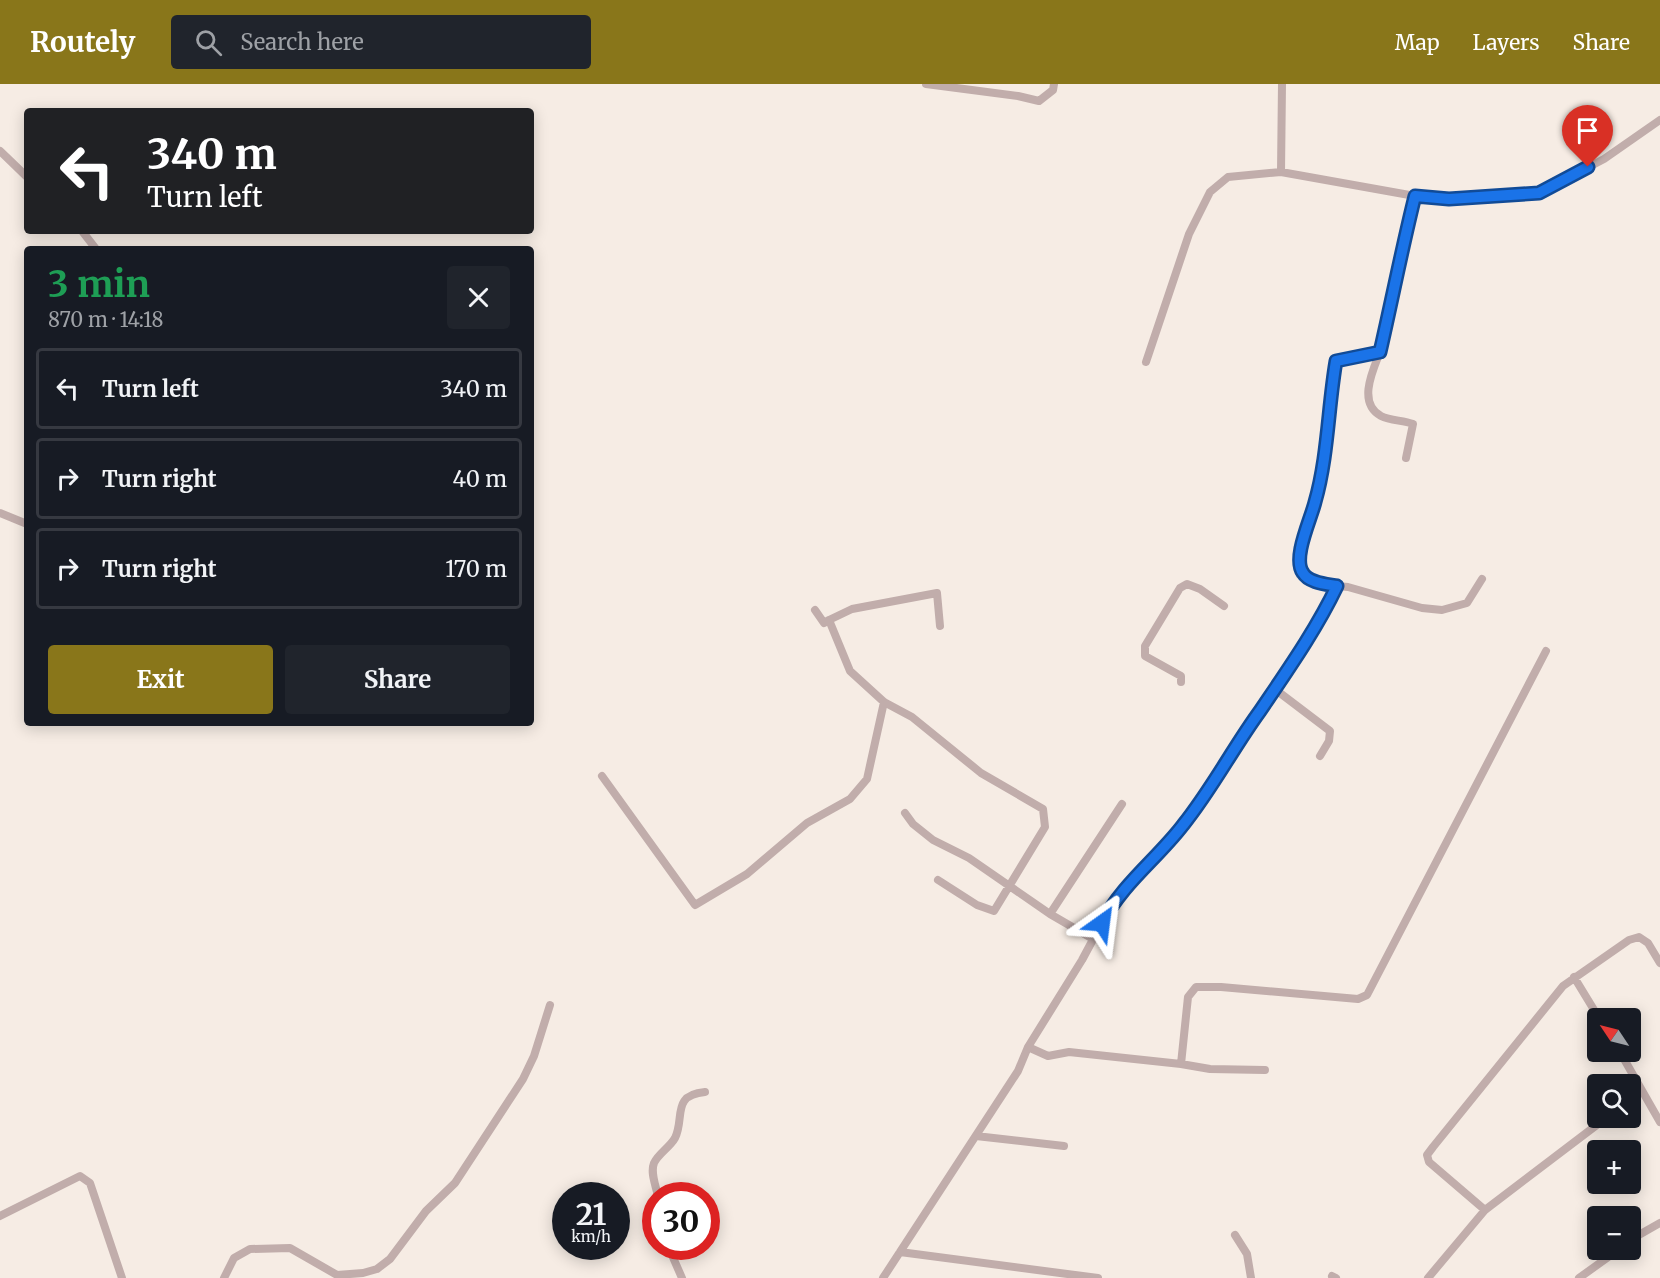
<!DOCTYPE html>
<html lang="en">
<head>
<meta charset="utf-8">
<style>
  body { margin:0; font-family:Merriweather,serif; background:#20242c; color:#f1f3f6; height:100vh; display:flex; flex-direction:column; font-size:22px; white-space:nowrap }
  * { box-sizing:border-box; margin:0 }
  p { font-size:20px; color:#9ea1a6 }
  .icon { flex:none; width:33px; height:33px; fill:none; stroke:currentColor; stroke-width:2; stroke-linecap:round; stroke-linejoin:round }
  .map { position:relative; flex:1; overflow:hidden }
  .sheet { position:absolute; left:24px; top:162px; width:510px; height:480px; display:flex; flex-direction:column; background:#171b24; border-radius:6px; box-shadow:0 3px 15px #0003 }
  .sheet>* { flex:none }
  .top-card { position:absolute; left:24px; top:24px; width:510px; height:126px; border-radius:6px; box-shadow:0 3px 15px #0003; background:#202124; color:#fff; overflow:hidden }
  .needle { width:39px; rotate:305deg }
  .buttons { position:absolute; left:1587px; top:924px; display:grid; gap:12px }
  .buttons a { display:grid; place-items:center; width:54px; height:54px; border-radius:6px; background:#171b24; box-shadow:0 3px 15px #0003; font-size:30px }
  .speed { position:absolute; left:552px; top:1098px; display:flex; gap:12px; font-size:30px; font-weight:700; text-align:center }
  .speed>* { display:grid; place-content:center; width:78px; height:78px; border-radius:50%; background:#171b24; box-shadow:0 3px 15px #0003; line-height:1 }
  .speed small { font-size:15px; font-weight:400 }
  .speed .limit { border:9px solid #d22; background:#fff; color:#111 }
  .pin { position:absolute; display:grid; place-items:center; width:51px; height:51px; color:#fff; margin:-62px -26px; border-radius:50% 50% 50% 0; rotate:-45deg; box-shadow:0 0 6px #0007 }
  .pin .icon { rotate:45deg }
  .me { position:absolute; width:66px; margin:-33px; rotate:31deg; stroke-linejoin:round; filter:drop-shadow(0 0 4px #0008) }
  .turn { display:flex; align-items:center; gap:21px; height:126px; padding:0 24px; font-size:27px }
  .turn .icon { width:78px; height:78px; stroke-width:2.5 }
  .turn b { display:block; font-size:42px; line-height:51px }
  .round { display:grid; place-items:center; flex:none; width:63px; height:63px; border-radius:6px; background:#20242c }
  .overview { display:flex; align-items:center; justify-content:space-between; height:102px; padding:0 24px }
  h1 { font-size:36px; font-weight:700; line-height:45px; color:#1e9e55 }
  .cta { display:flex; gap:12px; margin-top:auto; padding:12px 24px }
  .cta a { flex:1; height:69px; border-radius:6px; background:#89761a; color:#fff; font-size:24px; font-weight:700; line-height:69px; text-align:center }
  .cta a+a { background:#20242c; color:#f1f3f6 }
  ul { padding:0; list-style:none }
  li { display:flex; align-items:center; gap:18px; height:81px; margin:0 12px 9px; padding:0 12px; border:3px solid #363941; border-radius:6px }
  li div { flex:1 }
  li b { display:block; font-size:22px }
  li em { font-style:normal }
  header { display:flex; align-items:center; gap:36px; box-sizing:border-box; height:84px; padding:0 30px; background:#89761a; color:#fff }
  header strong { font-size:28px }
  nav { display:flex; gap:33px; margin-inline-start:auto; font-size:21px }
  .search { width:420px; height:54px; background:#20242c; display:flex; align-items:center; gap:15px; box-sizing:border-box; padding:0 21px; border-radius:6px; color:#9ea1a6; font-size:22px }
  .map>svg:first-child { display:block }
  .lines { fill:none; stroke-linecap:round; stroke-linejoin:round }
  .street { stroke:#c1adab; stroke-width:8 }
  .route-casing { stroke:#114b97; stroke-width:15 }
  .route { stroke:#1a73e8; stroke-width:10 }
</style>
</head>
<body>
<header>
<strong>Routely</strong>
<div class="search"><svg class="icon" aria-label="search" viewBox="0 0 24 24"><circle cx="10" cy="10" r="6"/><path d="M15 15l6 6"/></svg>Search here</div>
<nav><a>Map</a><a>Layers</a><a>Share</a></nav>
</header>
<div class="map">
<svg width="1660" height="1194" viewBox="0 0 1660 1194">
  <rect width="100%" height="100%" fill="#f6ece4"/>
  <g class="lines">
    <path class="street" d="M926,0L1018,12L1039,17L1053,6L1054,0
      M1282,0L1281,88L1415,112L1449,115L1539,109L1604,75L1660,36
      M0,67L27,93
      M82,147L96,165
      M1380,268C1373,286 1357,319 1381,332C1391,337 1403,336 1413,340L1406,374
      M1146,278L1189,150L1210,108L1228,93L1281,88
      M0,429L27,440
      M1337,502L1348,503L1422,524L1442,526L1467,519L1482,495
      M815,526L824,539L829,536L850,587L884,618L912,633L981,689L1043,725L1045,743L994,827L977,821L938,796
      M829,536L852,525L937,509L940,542
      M1181,598V592L1145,572V562L1180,504L1187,500L1200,505L1224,522
      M1276,606L1330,647L1329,657L1320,672
      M602,692L695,821L747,790L807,739L850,715L867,695L884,618
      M905,729L913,740L933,756L969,774L1050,830L1093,855
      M1050,830L1122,720
      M1574,893L1599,934
      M1620,968L1660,1038
      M1181,980L1069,968L1048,972L1028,963L1082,876L1111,822L1133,793L1159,771L1210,706L1298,571L1337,502C1324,499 1301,498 1299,481C1297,460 1310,438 1315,418C1328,373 1328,323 1336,277L1380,268C1392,216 1402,164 1415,112
      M1265,986L1210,985L1181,980L1188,913L1196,903H1221L1358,915L1367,911L1546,567
      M1630,1014L1641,1006
      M976,1052L1064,1062
      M658,1112C656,1102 650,1089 654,1079C658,1070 670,1063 675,1054C685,1034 671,1011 705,1008
      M1485,1126L1606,1034
      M0,1132L80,1092L90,1099L122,1194
      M1235,1151L1247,1170L1251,1194
      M1630,1156L1660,1139
      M668,1162L682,1194
      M900,1168L1098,1194
      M1332,1192L1336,1194
      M224,1194L234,1174L250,1165L290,1164L337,1191L363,1189L377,1185L390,1175L426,1127L455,1099L523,995L534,972L550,921
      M883,1194L1018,987L1028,963
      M1428,1194L1485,1126L1429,1078L1427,1071L1433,1063L1563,902L1629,856L1639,853L1648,859L1660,879
      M1579,1194L1618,1166"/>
  </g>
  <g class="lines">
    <g class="route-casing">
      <path id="route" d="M1102,839C1122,800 1157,775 1183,741C1212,705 1233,664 1260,627C1287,587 1316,546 1337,502C1326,500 1309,499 1303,489C1292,474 1311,435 1315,418C1328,373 1328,323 1336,277L1380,268C1392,216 1402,164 1415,112L1449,115L1539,109L1588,83"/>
    </g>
    <use href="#route" class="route"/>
  </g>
</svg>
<div class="buttons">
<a><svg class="needle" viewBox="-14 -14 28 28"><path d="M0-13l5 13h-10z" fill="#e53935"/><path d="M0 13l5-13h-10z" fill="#9ea1a6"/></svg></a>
<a><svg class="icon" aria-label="search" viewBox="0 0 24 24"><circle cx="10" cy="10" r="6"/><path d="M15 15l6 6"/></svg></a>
<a>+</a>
<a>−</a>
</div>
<div class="speed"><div>21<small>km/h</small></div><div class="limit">30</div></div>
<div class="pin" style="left:1588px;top:83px;background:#d93025"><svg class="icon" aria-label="arrive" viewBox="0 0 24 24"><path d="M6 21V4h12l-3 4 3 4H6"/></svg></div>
<svg class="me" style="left:1102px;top:839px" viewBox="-20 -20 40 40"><path d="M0-17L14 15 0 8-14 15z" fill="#1a73e8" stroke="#fff" stroke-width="4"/></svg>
<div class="top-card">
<div class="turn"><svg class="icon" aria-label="left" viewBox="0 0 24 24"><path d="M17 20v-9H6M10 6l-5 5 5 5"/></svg><div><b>340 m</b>Turn left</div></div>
</div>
<section class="sheet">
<div class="overview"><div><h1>3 min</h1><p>870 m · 14:18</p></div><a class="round"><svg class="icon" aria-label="close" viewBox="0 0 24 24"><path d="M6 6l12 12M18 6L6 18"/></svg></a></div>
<ul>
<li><svg class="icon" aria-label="left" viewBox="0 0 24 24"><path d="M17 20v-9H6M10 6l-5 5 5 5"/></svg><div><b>Turn left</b></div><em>340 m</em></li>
<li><svg class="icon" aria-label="right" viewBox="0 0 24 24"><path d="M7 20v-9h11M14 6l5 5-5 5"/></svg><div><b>Turn right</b></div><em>40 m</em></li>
<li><svg class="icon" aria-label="right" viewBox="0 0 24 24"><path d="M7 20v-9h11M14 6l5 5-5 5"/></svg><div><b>Turn right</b></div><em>170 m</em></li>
</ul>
<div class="cta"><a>Exit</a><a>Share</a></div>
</section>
</div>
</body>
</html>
